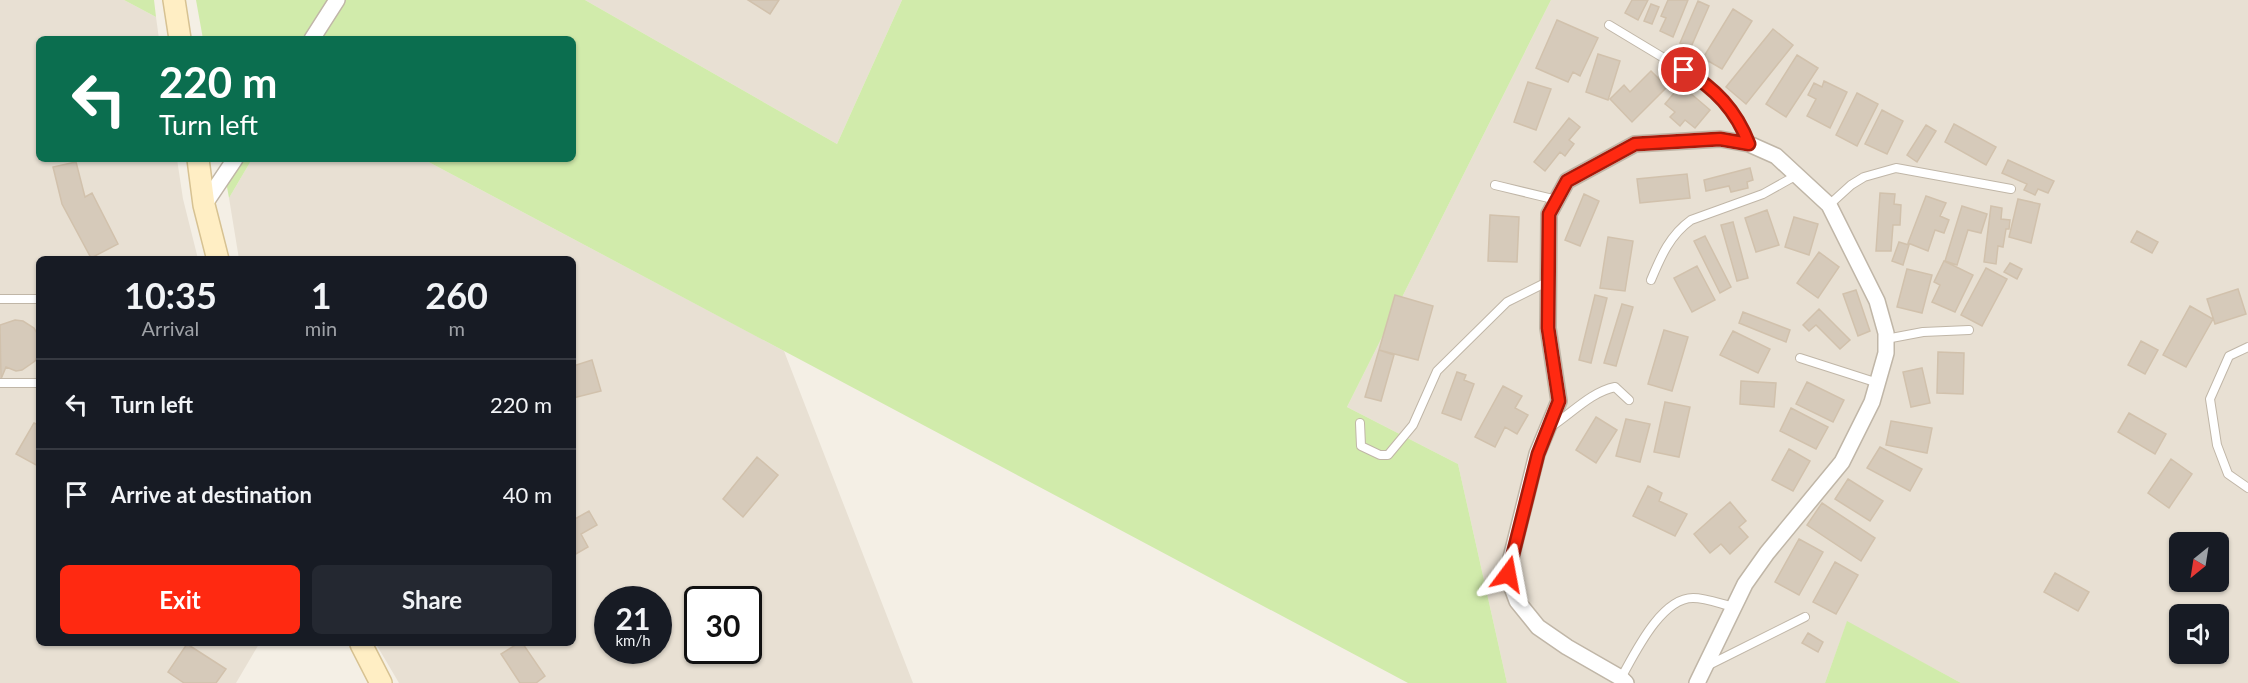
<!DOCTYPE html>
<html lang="en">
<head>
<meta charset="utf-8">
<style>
  body { margin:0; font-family:Lato,sans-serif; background:#242831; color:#f1f3f6; height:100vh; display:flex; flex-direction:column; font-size:22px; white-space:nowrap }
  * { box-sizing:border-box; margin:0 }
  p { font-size:20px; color:#9ea1a6 }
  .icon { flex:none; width:33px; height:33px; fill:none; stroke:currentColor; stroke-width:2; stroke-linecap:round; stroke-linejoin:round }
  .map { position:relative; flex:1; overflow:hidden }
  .panel { position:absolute; left:36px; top:256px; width:540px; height:390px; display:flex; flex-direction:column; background:#171b24; border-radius:9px; box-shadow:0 2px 4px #0004 }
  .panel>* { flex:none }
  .top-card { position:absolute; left:36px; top:36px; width:540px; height:126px; border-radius:9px; box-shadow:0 2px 4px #0004; background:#0b6e4f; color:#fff; overflow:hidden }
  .needle { width:39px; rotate:210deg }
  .buttons { position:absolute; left:2169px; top:532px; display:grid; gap:12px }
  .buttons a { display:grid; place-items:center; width:60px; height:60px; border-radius:9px; background:#171b24; box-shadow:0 2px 4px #0004; font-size:30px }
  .speed { position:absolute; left:594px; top:586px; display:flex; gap:12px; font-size:30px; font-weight:700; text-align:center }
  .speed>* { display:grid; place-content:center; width:78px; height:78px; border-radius:50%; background:#171b24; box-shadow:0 2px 4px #0004; line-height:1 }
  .speed small { font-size:15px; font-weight:400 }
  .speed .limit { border:3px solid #111; border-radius:9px; background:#fff; color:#111 }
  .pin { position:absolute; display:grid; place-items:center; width:51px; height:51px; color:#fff; margin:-26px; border:3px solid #fff; border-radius:50%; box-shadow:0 2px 6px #0007 }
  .me { position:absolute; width:66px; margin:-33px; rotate:13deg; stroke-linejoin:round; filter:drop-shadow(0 0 4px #0008) }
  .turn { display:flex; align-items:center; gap:21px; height:126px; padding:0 24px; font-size:27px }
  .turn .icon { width:78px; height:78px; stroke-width:2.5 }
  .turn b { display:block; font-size:42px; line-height:51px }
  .eta { display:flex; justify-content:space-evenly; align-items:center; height:102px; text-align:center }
  .eta b { font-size:36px; font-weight:700; line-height:42px }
  .cta { display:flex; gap:12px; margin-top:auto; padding:12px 24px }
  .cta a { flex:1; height:69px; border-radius:9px; background:#ff2911; color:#fff; font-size:24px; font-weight:700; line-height:69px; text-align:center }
  .cta a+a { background:#242831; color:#f1f3f6 }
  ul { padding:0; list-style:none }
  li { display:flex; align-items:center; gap:18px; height:90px; padding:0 24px; border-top:2px solid #363941 }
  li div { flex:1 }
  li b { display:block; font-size:22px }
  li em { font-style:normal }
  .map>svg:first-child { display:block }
  .residential { fill:#e8e0d3; fill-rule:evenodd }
  .green { fill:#d1ebab }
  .building { fill:#d6caba; stroke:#d1c1ac; stroke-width:1.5 }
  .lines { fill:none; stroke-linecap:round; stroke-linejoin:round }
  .lane-casing { stroke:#c0b6a7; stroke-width:10 }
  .street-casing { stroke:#c0b6a7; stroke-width:18 }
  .secondary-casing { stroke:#d7c292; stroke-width:24 }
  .lane { stroke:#fff; stroke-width:8 }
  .street { stroke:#fff; stroke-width:15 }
  .secondary { stroke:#ffeec4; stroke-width:21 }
  .route-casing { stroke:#a61b0b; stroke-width:15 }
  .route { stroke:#ff2911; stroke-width:10 }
</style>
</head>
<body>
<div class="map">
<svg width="2248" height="683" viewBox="0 0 2248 683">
  <rect width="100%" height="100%" fill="#f4efe5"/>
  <path class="residential" d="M0,0H124L156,17L159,39H39V159H177L183,199L198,259L39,260V644H259L236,683H0Z
    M585,0H902L837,144Z
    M1551,0H2248V683H1961L1847,622L1825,683H1507L1458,464L1347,407ZM2180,543H2218V582H2180ZM2180,615H2218V654H2180Z
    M252,159H423L784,351L913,683H399L376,644H573V260L239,259L229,198ZM608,600H658V651H608ZM698,600H748V651H698Z"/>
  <path class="green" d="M124,0H154L156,17Z
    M196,0H585L837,144L902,0H1551L1347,407L1458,464L1507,683H1408L423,159H573V39H203Z
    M222,159H252L229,198Z
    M1847,621L1961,683H1825Z"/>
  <path class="building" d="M748,0H779L770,14Z
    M1632,0H1648L1638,20L1625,13Z
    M1668,0H1688L1673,37L1660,31L1666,18L1661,16Z
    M1698,1L1709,6L1691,47L1680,43Z
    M1651,4L1659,7L1652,24L1644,21Z
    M1733,9L1752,21L1722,69L1703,58Z
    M1557,20L1598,38L1580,76L1573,72L1568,82L1536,68Z
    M1773,29L1793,45L1746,104L1726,87Z
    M1598,54L1620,61L1608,100L1586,92Z
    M1797,55L1818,68L1786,117L1766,104Z
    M1651,71L1667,87L1632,122L1610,99L1624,85L1630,92Z
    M1685,80L1693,87L1689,92L1710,110L1695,128L1685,120L1680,126L1670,117L1675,112L1665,104Z
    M1824,81L1847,92L1830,128L1807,116L1816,99L1808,95L1814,83L1822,87Z
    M1528,82L1551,89L1536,130L1514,122Z
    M1857,93L1878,104L1857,146L1836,135Z
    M1882,110L1903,121L1887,154L1865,144Z
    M1569,118L1580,127L1569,140L1574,144L1565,156L1560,152L1545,171L1534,162Z
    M1954,124L1996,147L1986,165L1945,142Z
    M1926,125L1936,131L1917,162L1907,155Z
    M2008,160L2054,181L2048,193L2038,189L2035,195L2024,190L2027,184L2002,173Z
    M76,162L85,197L92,193L118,244L91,258L62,204L53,167Z
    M1750,168L1753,180L1747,182L1748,188L1731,192L1729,186L1706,191L1704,180Z
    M1687,174L1690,198L1640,203L1637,179Z
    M1880,193L1895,194L1894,204L1901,205L1900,225H1893L1891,251H1876Z
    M1584,194L1599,201L1580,246L1565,240Z
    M1926,196L1946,203L1940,216L1949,220L1944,233L1935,230L1928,251L1908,243Z
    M2018,199L2040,204L2031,243L2009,237Z
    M1962,206L1987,214L1981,233L1968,230L1957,265L1945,261Z
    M1991,206L2002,208L2001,219L2010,220L2009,229H2006L2003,247L1998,246L1996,264L1984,262Z
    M1767,210L1779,245L1756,252L1745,218Z
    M1490,215L1519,217L1517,262L1488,261Z
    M1794,217L1818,224L1809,255L1785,247Z
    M1733,222L1748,278L1737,281L1721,225Z
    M2137,231L2158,242L2152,253L2131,242Z
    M1705,236L1731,287L1720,293L1694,241Z
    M1608,237L1633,241L1625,291L1600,288Z
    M1899,242L1909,245L1903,265L1892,261Z
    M1819,252L1839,267L1818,298L1797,283Z
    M1944,261L1973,275L1955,312L1932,302L1940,285L1934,282Z
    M2010,263L2022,269L2017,279L2004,272Z
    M1697,266L1715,300L1692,312L1674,278Z
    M1986,268L2007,279L1982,326L1961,315Z
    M1907,269L1932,275L1922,313L1897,307Z
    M2238,289L2246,314L2215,324L2207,299Z
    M1856,290L1870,331L1858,336L1843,294Z
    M1395,295L1433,306L1418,360L1379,350Z
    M1595,295L1607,298L1591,363L1579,360Z
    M1622,304L1633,307L1616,366L1604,363Z
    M2190,306L2213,319L2186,367L2163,355Z
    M1819,309L1850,340L1840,349L1816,325L1809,331L1803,325Z
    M1743,312L1790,330L1786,342L1739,323Z
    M15,320L23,321L34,328L39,337V353L35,361L22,370L16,371L6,367L1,379L0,325Z
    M1664,330L1688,337L1672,391L1648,384Z
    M1733,331L1770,349L1758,373L1720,355Z
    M2141,341L2158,350L2145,374L2128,365Z
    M1379,350L1394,355L1381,401L1365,397Z
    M1938,352L1964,353L1963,394L1937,393Z
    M592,360L601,391L573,398V366Z
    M1922,368L1930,403L1911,407L1903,372Z
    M1457,372L1466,375L1464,380L1474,384L1461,420L1442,413Z
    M1741,381L1776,383L1774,407L1740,404Z
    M1807,382L1844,400L1833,422L1796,404Z
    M1503,386L1522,396L1515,408L1528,415L1517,434L1505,427L1495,447L1475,437Z
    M1665,402L1690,407L1679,457L1654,452Z
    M1791,408L1828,427L1816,449L1780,431Z
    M2129,413L2166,434L2155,454L2118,432Z
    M1596,417L1617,430L1596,463L1576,450Z
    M1626,419L1650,424L1640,462L1616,456Z
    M1891,421L1932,428L1927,453L1886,445Z
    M34,423L39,425L38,466L16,454Z
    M1880,447L1922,469L1910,491L1867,468Z
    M1789,449L1810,461L1793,491L1772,480Z
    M757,457L778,475L743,517L723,499Z
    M2171,459L2192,474L2169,508L2148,493Z
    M1848,479L1883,501L1870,521L1835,499Z
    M1648,486L1662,493L1659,501L1687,514L1675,536L1633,516Z
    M1730,502L1746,521L1739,527L1748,537L1730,554L1721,544L1710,553L1694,534Z
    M1822,503L1875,538L1861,561L1807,525Z
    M589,511L597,525L581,534L588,547L576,554L573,548V520Z
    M1799,539L1823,552L1799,595L1775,582Z
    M1835,562L1858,575L1836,614L1813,602Z
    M2055,573L2089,592L2078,611L2044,592Z
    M1808,633L1823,642L1818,652L1802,643Z
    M187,644L226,669L216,683H184L168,672Z
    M517,644H523L545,676L536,683H520L501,654Z"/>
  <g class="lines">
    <g class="lane-casing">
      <path id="lane" d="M1609,25L1702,81C1724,99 1739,117 1749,144
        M1495,185L1557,200
        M1829,205L1851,185L1864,177L1896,168L2011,189
        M1651,280C1661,256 1670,235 1691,220L1763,194L1797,175
        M0,299H39
        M1886,339L1923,332L1969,330
        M2248,347L2229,356L2210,399L2217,445L2228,474L2248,488
        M1800,358L1878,383
        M0,383H39
        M1360,423L1361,446L1380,455H1388L1413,425L1437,371L1507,302L1549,281
        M1552,426C1572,413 1591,392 1615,387L1629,400
        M1707,666L1805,617
        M1621,678C1635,653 1661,598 1693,598C1706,598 1721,604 1734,607"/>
    </g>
    <g class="street-casing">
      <path id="street" d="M312,39L337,0
        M204,205L235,159
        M1626,683L1621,678L1567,647L1538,627L1517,601L1507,574L1537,454L1559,401L1548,328L1549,214L1567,181L1635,144L1720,139L1749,144L1776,156L1829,205L1877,301L1886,333V353L1872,402L1842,462L1767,553L1745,584L1697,683"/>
    </g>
    <g class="secondary-casing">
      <path id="secondary" d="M174,0L180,39
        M198,159L204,205L218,260
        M361,644L381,683"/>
    </g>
    <use href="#lane" class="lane"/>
    <use href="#street" class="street"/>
    <use href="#secondary" class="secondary"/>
  </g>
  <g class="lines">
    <g class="route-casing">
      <path id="route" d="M1508,574L1538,454L1559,401L1548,328L1549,214L1567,181L1635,144L1720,139L1749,144C1736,110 1715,88 1684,70"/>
    </g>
    <use href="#route" class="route"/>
  </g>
</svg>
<div class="buttons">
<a><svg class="needle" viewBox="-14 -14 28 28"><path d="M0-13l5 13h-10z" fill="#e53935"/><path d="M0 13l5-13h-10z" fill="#9ea1a6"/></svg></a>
<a><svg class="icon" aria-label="sound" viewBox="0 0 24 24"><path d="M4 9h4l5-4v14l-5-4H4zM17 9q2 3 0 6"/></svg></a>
</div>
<div class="speed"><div>21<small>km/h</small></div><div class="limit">30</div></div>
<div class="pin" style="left:1684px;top:70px;background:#d93025"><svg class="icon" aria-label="arrive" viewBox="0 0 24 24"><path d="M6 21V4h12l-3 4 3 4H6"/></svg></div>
<svg class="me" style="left:1508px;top:574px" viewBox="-20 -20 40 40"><path d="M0-17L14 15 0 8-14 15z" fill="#ff2911" stroke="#fff" stroke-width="4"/></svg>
<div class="top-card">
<div class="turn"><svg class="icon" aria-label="left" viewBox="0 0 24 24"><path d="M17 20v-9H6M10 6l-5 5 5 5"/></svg><div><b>220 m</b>Turn left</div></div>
</div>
<section class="panel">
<div class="eta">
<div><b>10:35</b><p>Arrival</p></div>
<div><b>1</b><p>min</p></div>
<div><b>260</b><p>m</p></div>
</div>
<ul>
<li><svg class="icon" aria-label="left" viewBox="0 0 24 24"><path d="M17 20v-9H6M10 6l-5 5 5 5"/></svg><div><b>Turn left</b></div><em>220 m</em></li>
<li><svg class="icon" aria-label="arrive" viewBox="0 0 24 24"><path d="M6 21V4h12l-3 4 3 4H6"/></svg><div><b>Arrive at destination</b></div><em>40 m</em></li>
</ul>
<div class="cta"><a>Exit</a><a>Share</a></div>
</section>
</div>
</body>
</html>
